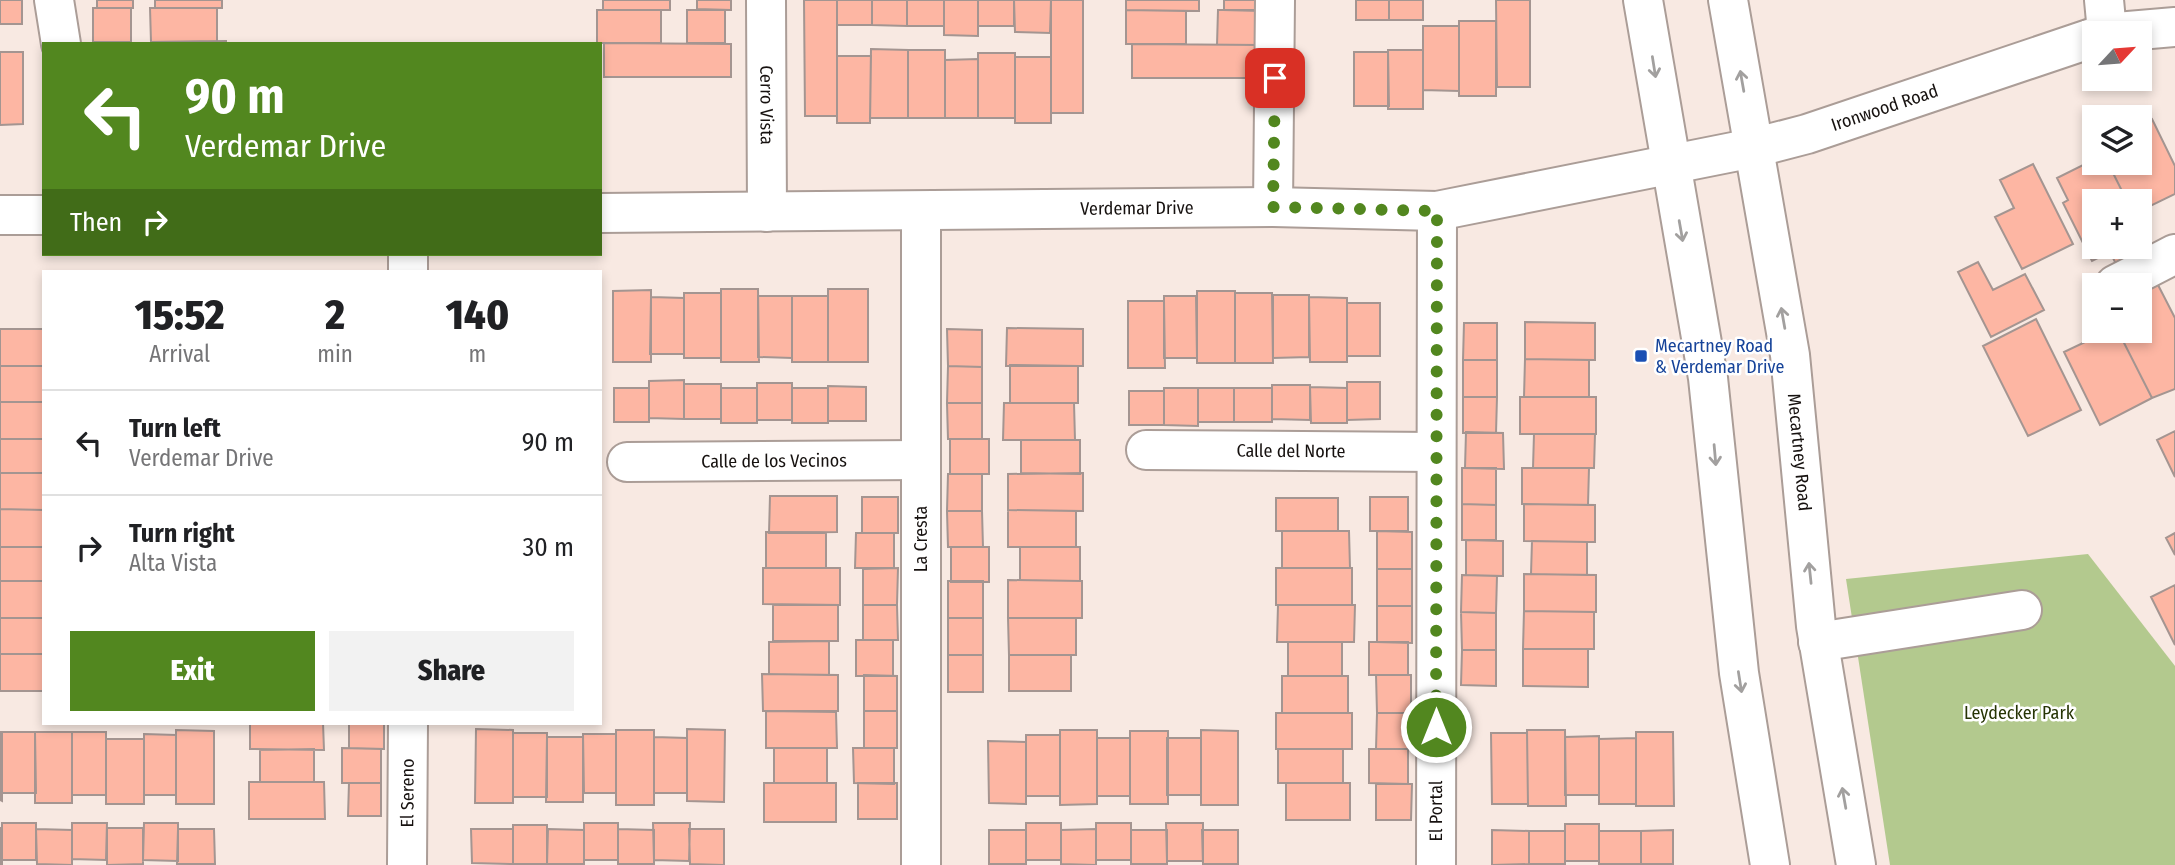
<!DOCTYPE html>
<html lang="en">
<head>
<meta charset="utf-8">
<style>
  body { margin:0; font-family:"Fira Sans Condensed",sans-serif; background:#f2f2f2; color:#202124; height:100vh; display:flex; flex-direction:column; font-size:26px; white-space:nowrap }
  * { box-sizing:border-box; margin:0 }
  p { font-size:23px; color:#757577 }
  .icon { flex:none; width:38px; height:38px; fill:none; stroke:currentColor; stroke-width:2; stroke-linecap:round; stroke-linejoin:round }
  .map { position:relative; flex:1; overflow:hidden }
  .sheet { position:absolute; left:42px; top:270px; width:560px; height:455px; display:flex; flex-direction:column; background:#fff; border-radius:0px; box-shadow:0 4px 10px #0003 }
  .sheet>* { flex:none }
  .hud { position:absolute; left:42px; top:42px; width:560px; height:214px; border-radius:0px; box-shadow:0 4px 10px #0003; background:#52871f; color:#fff; overflow:hidden }
  .needle { width:46px; rotate:64deg }
  .tools { position:absolute; left:2082px; top:21px; display:grid; gap:14px }
  .tools a { display:grid; place-items:center; width:70px; height:70px; border-radius:0px; background:#fff; box-shadow:0 4px 10px #0003; font-size:35px }
  .pin { position:absolute; display:grid; place-items:center; width:60px; height:60px; color:#fff; margin:-30px; border-radius:14px; box-shadow:0 4px 10px #0006 }
  .me { position:absolute; width:77px; margin:-38px; rotate:0deg; stroke-linejoin:round; filter:drop-shadow(0 0 5px #0008) }
  .turn { display:flex; align-items:center; gap:24px; height:147px; padding:0 28px; font-size:32px }
  .turn .icon { width:91px; height:91px; stroke-width:2.5 }
  .turn b { display:block; font-size:49px; line-height:60px }
  .then { display:flex; align-items:center; height:66px; padding:0 28px; background:#0003; gap:14px; font-size:26px }
  .eta { display:flex; justify-content:space-evenly; align-items:center; height:119px; text-align:center }
  .eta b { font-size:42px; font-weight:800; line-height:49px }
  .button { display:flex; gap:14px; margin-top:auto; padding:14px 28px }
  .button a { flex:1; height:80px; border-radius:0px; background:#52871f; color:#fff; font-size:28px; font-weight:800; line-height:80px; text-align:center }
  .button a+a { background:#f2f2f2; color:#202124 }
  ul { padding:0; list-style:none }
  li { display:flex; align-items:center; gap:21px; height:105px; padding:0 28px; border-top:2px solid #e0e0e0 }
  li div { flex:1 }
  li b { display:block; font-size:26px }
  li em { font-style:normal }
  .map>svg:first-child { display:block }
  .green { fill:#b3c98e }
  .building { fill:#fdb6a3; stroke:#a49591; stroke-width:2 }
  .lines { fill:none; stroke-linecap:round; stroke-linejoin:round }
  .minor-casing { stroke:#ab9d97; stroke-width:42 }
  .major-casing { stroke:#ab9d97; stroke-width:42 }
  .minor { stroke:#fff; stroke-width:38 }
  .major { stroke:#fff; stroke-width:38 }
  .oneway { stroke:#a2a09f }
  .route { stroke:#52871f; stroke-width:12; stroke-dasharray:0 21.6 }
  .transit-dot { fill:#1a4fb4; stroke:#fff; stroke-width:2.5 }
  .labels { text-anchor:middle; stroke-width:5; stroke-linejoin:round; paint-order:stroke }
  .street-label { font-size:18px; fill:#16110f; stroke:#fff }
  .transit-label { font-size:18px; fill:#164399; stroke:#fff; text-anchor:start }
  .park-label { font-size:18px; fill:#263404; stroke:#fff }
</style>
</head>
<body>
<div class="map">
<svg width="2175" height="865" viewBox="0 0 2175 865">
  <rect width="100%" height="100%" fill="#f8e9e2"/>
  <path class="green" d="M2088,554L2175,666V865H1890L1846,579Z"/>
  <path class="building" d="M0,0H22V24H0Z
    M97,0H133V8H97Z
    M155,0H222V8H155Z
    M603,0H670V10H603Z
    M697,0H731V10L697,9Z
    M804,0H837V116H805Z
    M837,0H872V25H837Z
    M872,0H907V26L872,25Z
    M907,0H944V26H907Z
    M944,0H978V36L944,35Z
    M978,0H1014V26H978Z
    M1014,0H1051L1050,33L1015,32Z
    M1051,0H1083V113H1051Z
    M1126,0H1199V11L1126,10Z
    M1224,0H1260V11L1224,10Z
    M1356,0H1389V20H1356Z
    M1389,0H1423V20H1389Z
    M1496,0H1530V87H1497Z
    M93,8H131V42H93Z
    M150,8H217V41L151,42Z
    M597,10H661V43H597Z
    M687,10H725V43H687Z
    M1126,10L1186,11V44H1126Z
    M1218,10H1256V45H1217Z
    M1459,21H1496V96H1459Z
    M1423,26H1459V91L1423,90Z
    M226,41V44H151V42Z
    M604,43L731,44V77H604Z
    M1132,44L1260,45V78H1132Z
    M871,49L908,50V118H870Z
    M908,50H945V118H908Z
    M1388,50H1423V109H1388Z
    M0,52H23V124L0,125Z
    M1354,52H1388L1389,106H1354Z
    M978,53H1015V118H978Z
    M837,56H871L870,123H837Z
    M1015,57H1051V123H1015Z
    M978,59V118H945V60Z
    M2152,119L2175,166V194L2140,211V201H2127L2108,163H2140V125Z
    M2095,159V163H2108L2127,201H2095V247H2140V228L2152,251L2118,268L2110,252L2092,261L2063,203L2068,200L2057,178Z
    M2033,164L2073,244L2022,269L1995,217L2014,208L2000,180Z
    M1978,262L1993,290L2025,274L2044,310L1991,337L1958,272Z
    M2157,283L2175,318V389L2152,398L2118,331H2140V291Z
    M721,289H758L759,362H721Z
    M828,289H868V362H828Z
    M651,290V362H613V291Z
    M1197,291H1235V363H1197Z
    M684,293H721V358H684Z
    M1235,293H1272L1273,363H1235Z
    M1273,295H1309V357L1273,358Z
    M758,296H792V358L758,357Z
    M792,296H828V362H792Z
    M1164,296H1196L1197,358H1164Z
    M651,297L684,298V354H650Z
    M1309,297L1347,298V362H1310Z
    M1128,301H1164L1165,368H1128Z
    M1347,303H1380V356H1347Z
    M2036,319L2081,410L2028,436L1983,346Z
    M1525,322L1595,323V360L1525,359Z
    M1464,323H1497V360H1463Z
    M1007,328L1083,329V366H1006Z
    M0,329H44V366H0Z
    M947,329L982,330V367L948,366Z
    M2108,331H2118L2152,398L2100,425L2064,352Z
    M1525,359L1589,360V397H1524Z
    M1463,360H1497V397H1463Z
    M1010,365L1078,366V403H1010Z
    M0,366H44V402H0Z
    M948,366L982,367V403H947Z
    M684,380V419L649,418V381Z
    M1347,382H1380V419L1347,420Z
    M757,383H792V420H757Z
    M684,384H721V419H684Z
    M1272,385H1310V420L1272,419Z
    M828,386L866,387V421H828Z
    M1310,387L1347,388V423H1311Z
    M614,388H649V422H614Z
    M721,388H757V423H721Z
    M792,388H828V423H792Z
    M1164,388H1198V426L1164,425Z
    M1198,388H1234V422H1198Z
    M1234,388H1272V422H1234Z
    M1129,391H1164V425H1129Z
    M1463,397H1497L1496,433H1463Z
    M1520,397H1596V434H1520Z
    M0,402H44V439H0Z
    M947,403H982V439H948Z
    M1004,403H1074L1075,440H1003Z
    M2175,431V477L2157,440Z
    M1466,432L1503,433L1504,469L1465,468Z
    M1534,434H1595L1594,468H1533Z
    M0,439H44V473H0Z
    M950,439H989V474H950Z
    M1021,440H1080V474L1021,473Z
    M1462,468H1496V505L1462,504Z
    M1522,468H1589L1588,505L1522,504Z
    M0,473H44V510L0,509Z
    M1083,473V511L1008,510V474Z
    M948,474H982V511H947Z
    M770,496H837V532L769,533Z
    M862,497H898V533H862Z
    M1370,497H1408V531H1370Z
    M1276,498H1338V531H1276Z
    M1462,504L1496,505V540H1462Z
    M1524,504L1595,505V542L1524,541Z
    M0,509L44,510V547H0Z
    M1008,510L1076,511V547H1008Z
    M947,511H982L983,547H948Z
    M1282,531H1349L1350,568H1282Z
    M1377,531L1412,532V569H1377Z
    M766,532L826,533V568H766Z
    M856,533H894V568H855Z
    M2175,533V555L2166,538Z
    M1466,540L1503,541V576L1466,575Z
    M1532,541L1587,542V575L1531,574Z
    M0,547H44V581H0Z
    M951,547H989V582H951Z
    M1020,547H1080V581L1020,580Z
    M763,568H840V605L763,604Z
    M898,568L897,605H863V569Z
    M1276,568H1352V605H1276Z
    M1377,569H1412V606H1377Z
    M1524,574L1596,575V612L1524,611Z
    M1462,575L1497,576L1496,613L1461,612Z
    M1008,580L1082,581V618H1008Z
    M0,581H44V618H0Z
    M948,581H983V618H948Z
    M2175,585V645L2151,597Z
    M773,605H838V641H773Z
    M863,605H897L898,640H863Z
    M1278,605H1355L1354,642H1277Z
    M1377,606H1412V643L1377,642Z
    M1524,611L1594,612V649H1523Z
    M1461,612L1496,613V650H1462Z
    M0,618H44V654H0Z
    M948,618H983V655H948Z
    M1008,618H1076V655H1009Z
    M856,640H893V676H856Z
    M829,641V675L769,674V642Z
    M1288,642H1342V676H1288Z
    M1369,642H1408V675H1369Z
    M1523,649H1588V687L1523,686Z
    M1462,650H1496V686L1461,685Z
    M0,654H44V691H0Z
    M948,655H983V692H948Z
    M1009,655H1071V691H1009Z
    M762,674L838,675V711H763Z
    M864,675L897,676V711H864Z
    M1376,675H1411V713H1377Z
    M1282,676H1348V713H1282Z
    M766,711L836,712L837,748H766Z
    M864,711H897V748H864Z
    M1276,713H1352V749H1276Z
    M1377,713H1411V749H1376Z
    M250,723H323L324,750L250,749Z
    M349,723H384V749L349,748Z
    M476,729L513,730V803H475Z
    M687,729L725,730L724,802L687,801Z
    M176,730L214,731V804H176Z
    M616,730H654V805H616Z
    M1060,730H1097V804L1060,805Z
    M1201,730L1238,731V805H1201Z
    M1527,730H1565L1566,806H1528Z
    M1130,731H1168V804H1130Z
    M0,732H2V801L0,800Z
    M2,732H35L36,793H2Z
    M35,732H72V803H35Z
    M72,732H106V795H72Z
    M1636,732H1673L1674,806H1636Z
    M513,733H547V797H513Z
    M1491,733H1527L1528,804H1492Z
    M144,734L176,735V795H144Z
    M583,734H616V793H584Z
    M1026,735H1060V796H1026Z
    M1599,736V795H1565V737Z
    M547,737H583V802H546Z
    M654,737L687,738V793H654Z
    M1097,738H1130V796H1097Z
    M1167,738H1201V795H1167Z
    M1636,738V804H1599V739Z
    M106,739H144V804H106Z
    M988,741L1026,742V804L989,803Z
    M342,748L381,749V783H342Z
    M774,748H827V783H774Z
    M853,748H894V784L854,783Z
    M314,749V782H260V750Z
    M1278,749H1343V783H1278Z
    M1369,749H1408V784L1369,783Z
    M249,782H324L325,819H249Z
    M349,783H381V816H348Z
    M764,783H836V822H764Z
    M858,783H897V819H858Z
    M1286,783H1350V820H1286Z
    M1376,784H1412L1411,820H1376Z
    M2,823H36V860H2Z
    M72,823H107L106,860L72,859Z
    M144,823H178V861L143,860Z
    M584,823H618V860H584Z
    M653,823H690L689,861L654,860Z
    M1026,823H1061V860H1026Z
    M1096,823H1131V860H1096Z
    M1166,823H1203V861H1167Z
    M1565,824H1599V861H1565Z
    M513,825H547V864H513Z
    M0,828H2V864H0Z
    M107,828H143V864L107,865Z
    M36,829L72,830V865L37,864Z
    M178,829H214L215,864H177Z
    M471,829H513V864L472,863Z
    M548,829L584,830V864H547Z
    M618,829L654,830V864H618Z
    M689,829H724V865L690,864Z
    M1096,829V865L1061,864V830Z
    M989,830H1026V864H989Z
    M1131,830H1167V864H1131Z
    M1202,830H1238V864H1203Z
    M1492,830L1529,831V864L1492,865Z
    M1673,830V864H1641V831Z
    M1529,831H1565V864H1529Z
    M1599,831H1641V864H1599Z"/>
  <g class="lines">
    <g class="minor-casing">
      <g id="minor">
        <path d="M54,0L61,44"/>
        <path id="s1" d="M766,0L767,212"/>
        <path d="M2104,0L2107,32"/>
        <path d="M2105,33L2175,27"/>
        <path d="M1273,207L1275,0"/>
        <path id="s2" d="M600,213L1273,207L1437,211L1753,148L1807,134L2095,37"/>
        <path d="M0,215H44"/>
        <path d="M408,254V271"/>
        <path d="M2115,285L2175,254"/>
        <path id="s3" d="M1146,450L1436,452"/>
        <path id="s4" d="M627,462L921,460"/>
        <path d="M1818,642L2022,610"/>
        <path id="s5" d="M407,865L408,723"/>
        <path d="M921,865V212"/>
        <path id="s6" d="M1436,865L1437,211"/>
      </g>
    </g>
    <g class="major-casing">
      <g id="major">
        <path d="M1643,0L1708,378L1739,673L1770,865"/>
        <path id="s7" d="M1728,0L1790,355L1816,626L1856,865"/>
      </g>
    </g>
    <use href="#minor" class="minor"/>
    <use href="#major" class="major"/>
  </g>
  <defs><path id="oneway-shaft" d="M-6 0H5M1.5-3L5.5 0L1.5 3" fill="none" stroke-width="1.6" stroke-linecap="round" stroke-linejoin="round" transform="scale(1.75)"/></defs>
  <g class="oneway">
    <use href="#oneway-shaft" transform="translate(1654 67) rotate(81)"/>
    <use href="#oneway-shaft" transform="translate(1742 81) rotate(-100)"/>
    <use href="#oneway-shaft" transform="translate(1681 231) rotate(80)"/>
    <use href="#oneway-shaft" transform="translate(1783 318) rotate(-100)"/>
    <use href="#oneway-shaft" transform="translate(1715 455) rotate(85)"/>
    <use href="#oneway-shaft" transform="translate(1810 573) rotate(-96)"/>
    <use href="#oneway-shaft" transform="translate(1740 682) rotate(81)"/>
    <use href="#oneway-shaft" transform="translate(1844 798) rotate(-100)"/>
  </g>
  <g class="lines">
    <path class="route" d="M1275,78L1273,207L1437,211L1436,727"/>
  </g>
  <rect class="transit-dot" x="1634" y="349" width="14" height="14" rx="3.5"/>
  <g class="labels">
    <g class="street-label">
      <text dy="6" stroke="none"><textPath href="#s1" startOffset="105">Cerro Vista</textPath></text>
      <text dy="6" stroke="none"><textPath href="#s2" startOffset="1297">Ironwood Road</textPath></text>
      <text dy="6" stroke="none"><textPath href="#s2" startOffset="537">Verdemar Drive</textPath></text>
      <text dy="6" stroke="none"><textPath href="#s3" startOffset="145">Calle del Norte</textPath></text>
      <text dy="6" stroke="none"><textPath href="#s7" startOffset="458">Mecartney Road</textPath></text>
      <text dy="6" stroke="none"><textPath href="#s4" startOffset="147">Calle de los Vecinos</textPath></text>
      <text transform="translate(921 539) rotate(-90)" y="6">La Cresta</text>
      <text dy="6" stroke="none"><textPath href="#s5" startOffset="72">El Sereno</textPath></text>
      <text dy="6" stroke="none"><textPath href="#s6" startOffset="54">El Portal</textPath></text>
    </g>
    <g class="transit-label">
      <text x="1655" y="352">Mecartney Road<tspan x="1655" dy="21">&amp; Verdemar Drive</tspan></text>
    </g>
    <g class="park-label">
      <text x="2019" y="719">Leydecker Park</text>
    </g>
  </g>
</svg>
<div class="tools">
<a><svg class="needle" viewBox="-14 -14 28 28"><path d="M0-13l5 13h-10z" fill="#e53935"/><path d="M0 13l5-13h-10z" fill="#757577"/></svg></a>
<a><svg class="icon" aria-label="layers" viewBox="0 0 24 24"><path d="M12 4l9 5-9 5-9-5zM3 14l9 5 9-5"/></svg></a>
<a>+</a>
<a>−</a>
</div>
<div class="pin" style="left:1275px;top:78px;background:#d93025"><svg class="icon" aria-label="arrive" viewBox="0 0 24 24"><path d="M6 21V4h12l-3 4 3 4H6"/></svg></div>
<svg class="me" style="left:1436px;top:727px" viewBox="-20 -20 40 40"><circle r="17" fill="#52871f" stroke="#fff" stroke-width="3"/><path d="M0-11L8 9 0 5-8 9z" fill="#fff"/></svg>
<div class="hud">
<div class="turn"><svg class="icon" aria-label="left" viewBox="0 0 24 24"><path d="M17 20v-9H6M10 6l-5 5 5 5"/></svg><div><b>90 m</b>Verdemar Drive</div></div>
<div class="then">Then<svg class="icon" aria-label="right" viewBox="0 0 24 24"><path d="M7 20v-9h11M14 6l5 5-5 5"/></svg></div>
</div>
<section class="sheet">
<div class="eta">
<div><b>15:52</b><p>Arrival</p></div>
<div><b>2</b><p>min</p></div>
<div><b>140</b><p>m</p></div>
</div>
<ul>
<li><svg class="icon" aria-label="left" viewBox="0 0 24 24"><path d="M17 20v-9H6M10 6l-5 5 5 5"/></svg><div><b>Turn left</b><p>Verdemar Drive</p></div><em>90 m</em></li>
<li><svg class="icon" aria-label="right" viewBox="0 0 24 24"><path d="M7 20v-9h11M14 6l5 5-5 5"/></svg><div><b>Turn right</b><p>Alta Vista</p></div><em>30 m</em></li>
</ul>
<div class="button"><a>Exit</a><a>Share</a></div>
</section>
</div>
</body>
</html>
